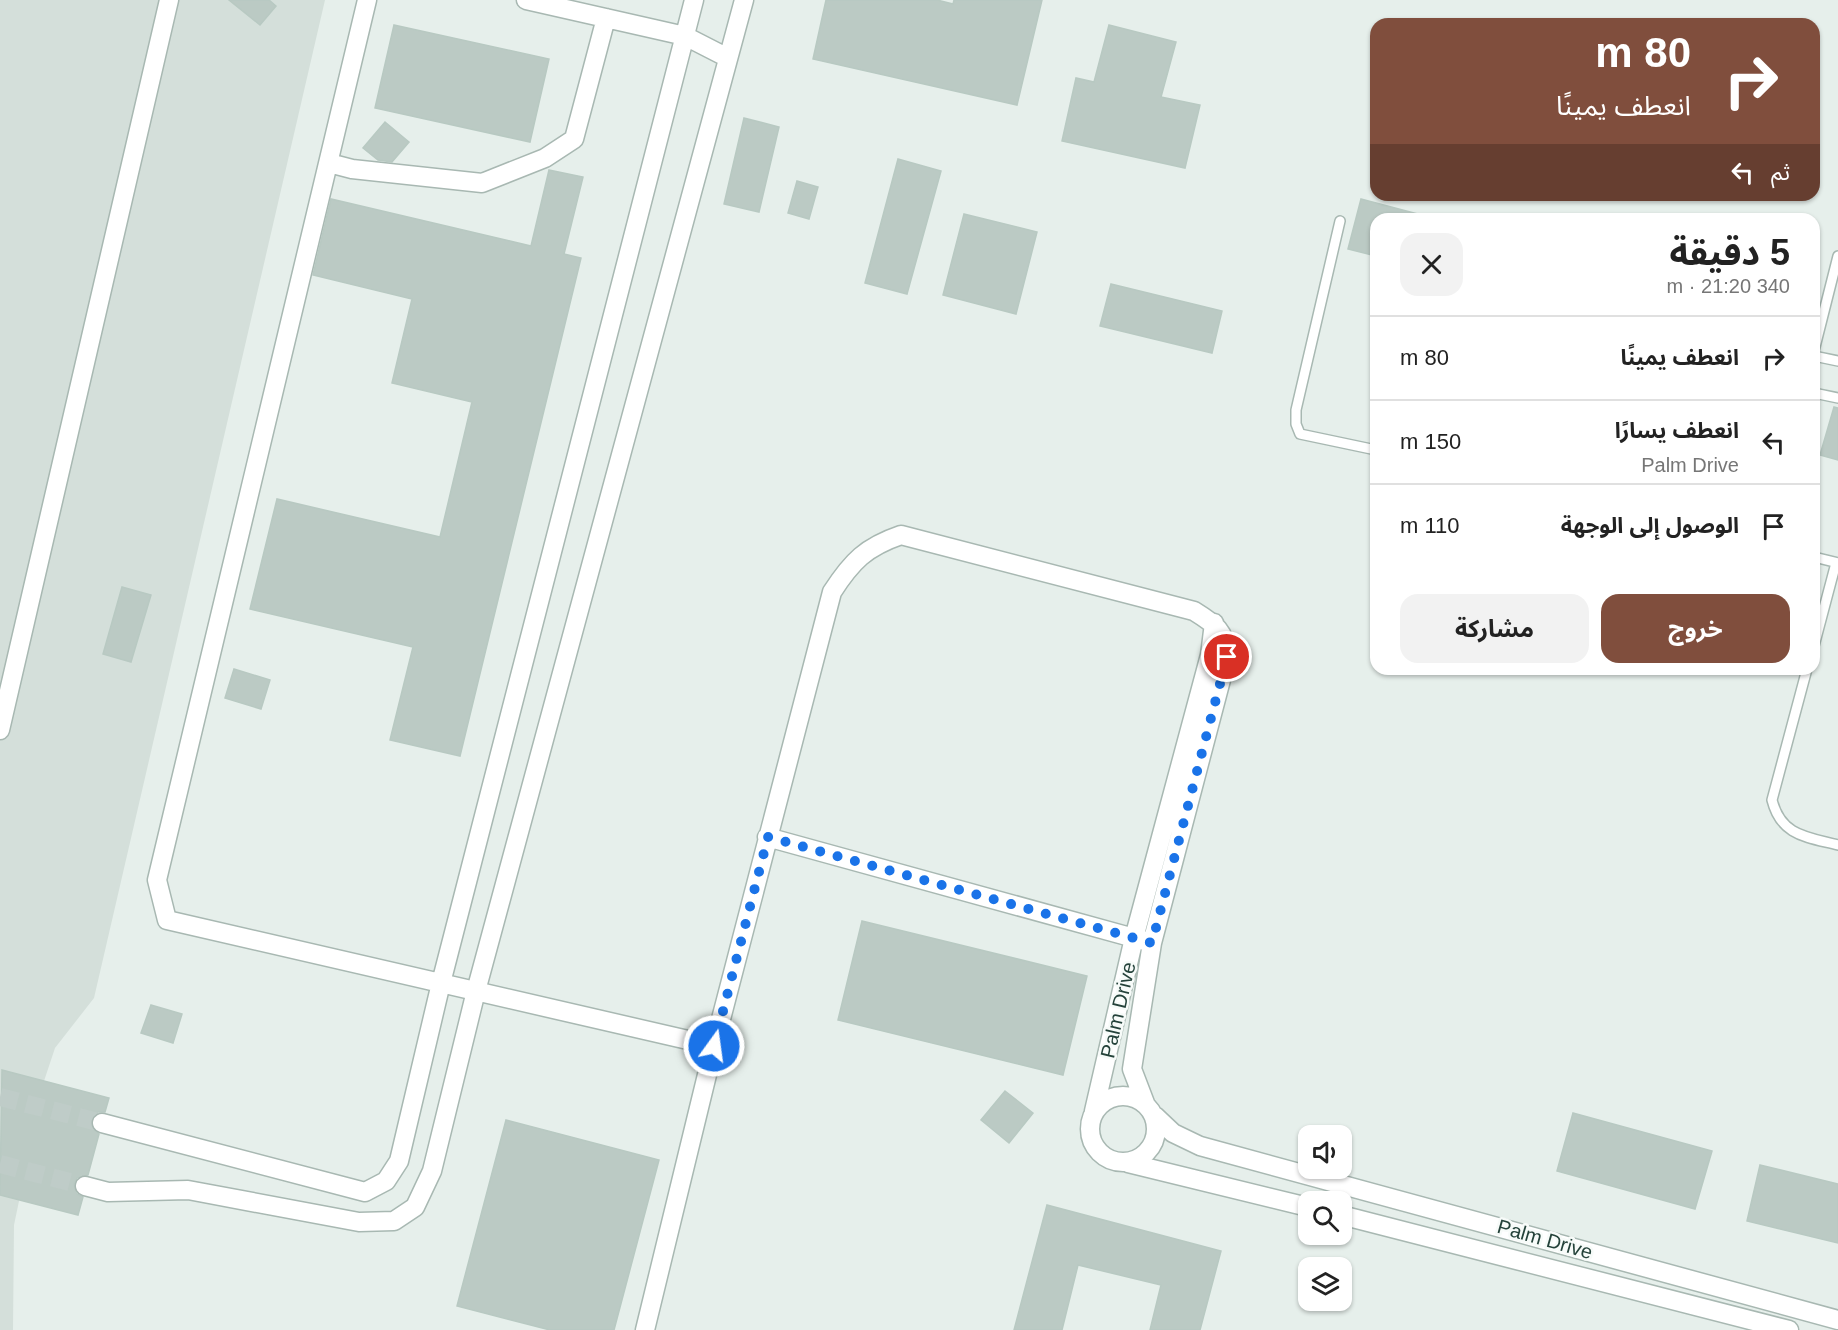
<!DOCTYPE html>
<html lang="ar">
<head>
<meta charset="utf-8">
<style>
  body { margin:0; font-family:Arial,"Noto Sans Arabic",sans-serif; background:#f2f2f2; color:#222; direction:rtl; height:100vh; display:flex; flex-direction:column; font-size:22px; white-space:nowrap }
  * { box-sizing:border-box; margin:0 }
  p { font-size:20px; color:#767676 }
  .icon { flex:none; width:33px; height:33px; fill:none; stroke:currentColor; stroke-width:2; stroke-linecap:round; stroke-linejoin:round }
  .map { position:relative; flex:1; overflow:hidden; direction:ltr }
  .drawer { position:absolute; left:1370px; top:213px; width:450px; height:462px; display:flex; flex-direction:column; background:#fff; border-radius:18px; box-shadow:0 2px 4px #0004; direction:rtl }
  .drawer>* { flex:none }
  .hud { position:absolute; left:1370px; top:18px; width:450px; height:183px; border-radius:18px; box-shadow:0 2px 4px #0004; direction:rtl; background:#804e3d; color:#fff; overflow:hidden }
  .buttons { position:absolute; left:1298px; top:1125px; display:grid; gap:12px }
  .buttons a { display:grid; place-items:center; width:54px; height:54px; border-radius:12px; background:#fff; box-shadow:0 2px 4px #0004; font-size:30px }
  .pin { position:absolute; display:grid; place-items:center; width:51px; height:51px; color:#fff; margin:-26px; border:3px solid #fff; border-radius:50%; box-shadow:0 2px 6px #0007 }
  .me { position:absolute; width:66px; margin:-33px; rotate:14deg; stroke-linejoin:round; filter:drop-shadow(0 0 4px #0008) }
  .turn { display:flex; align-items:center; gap:21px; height:126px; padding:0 30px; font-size:27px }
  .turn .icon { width:78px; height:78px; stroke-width:2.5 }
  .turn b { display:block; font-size:42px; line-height:51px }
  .then { display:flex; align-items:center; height:57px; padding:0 30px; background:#0003; gap:12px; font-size:22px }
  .round { display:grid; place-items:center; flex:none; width:63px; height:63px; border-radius:18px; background:#f2f2f2 }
  .head { display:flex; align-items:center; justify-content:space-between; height:102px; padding:0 30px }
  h1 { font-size:36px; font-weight:700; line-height:45px }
  .cta { display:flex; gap:12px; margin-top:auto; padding:12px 30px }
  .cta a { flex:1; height:69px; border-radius:18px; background:#804e3d; color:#fff; font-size:24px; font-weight:700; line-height:69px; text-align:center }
  .cta a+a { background:#f2f2f2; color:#222 }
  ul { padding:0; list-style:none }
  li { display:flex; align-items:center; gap:18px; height:84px; padding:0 30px; border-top:2px solid #e0e0e0 }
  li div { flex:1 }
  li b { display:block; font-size:22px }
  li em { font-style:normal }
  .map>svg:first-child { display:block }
  .built { fill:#d4dfda }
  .building { fill:#bbcac4; stroke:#b8c9c2; stroke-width:1.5 }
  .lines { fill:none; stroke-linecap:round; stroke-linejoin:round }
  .street-tunnel { stroke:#bfccc8; stroke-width:18; stroke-dasharray:18 9; stroke-linecap:butt }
  .lane-casing { stroke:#a8b8b2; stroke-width:12 }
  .street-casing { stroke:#a8b8b2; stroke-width:21 }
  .lane { stroke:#fff; stroke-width:9 }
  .street { stroke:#fff; stroke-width:18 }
  .route { stroke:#1a73e8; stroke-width:10; stroke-dasharray:0 18 }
  .labels { text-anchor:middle; stroke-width:5; stroke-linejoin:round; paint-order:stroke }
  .street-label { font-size:20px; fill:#24423a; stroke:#f7fbf9 }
</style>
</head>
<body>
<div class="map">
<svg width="1838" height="1330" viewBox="0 0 1838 1330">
  <rect width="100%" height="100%" fill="#e6efeb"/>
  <path class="built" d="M0,0H325L94,998L55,1048L44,1081L14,1225L13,1330H0Z"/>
  <path class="building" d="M229,0H269L276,6L260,25Z
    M826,0H937L953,4L954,0H1042L1017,105L813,59Z
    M394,25L549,59L530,142L375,108Z
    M1109,25L1176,42L1161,97L1200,105L1185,168L1062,141L1076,78L1094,82Z
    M744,118L779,127L759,212L724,204Z
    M385,122L409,142L392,162L378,160L363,148Z
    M898,159L941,171L907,294L865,283Z
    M549,170L583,177L564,254L581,258L460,756L390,740L413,647L250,609L277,499L440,537L472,402L392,383L412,299L313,275L331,199L531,246Z
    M797,181L818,187L809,219L788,213Z
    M1361,199L1418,214L1417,219H1376V256L1348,249Z
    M964,214L1037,232L1016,314L943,295Z
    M1111,284L1222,311L1212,353L1100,326Z
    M1834,407L1838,408V460L1820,455Z
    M122,587L151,595L131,662L103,654Z
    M234,669L270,680L261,709L225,698Z
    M862,921L1087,976L1063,1075L838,1020Z
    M151,1005L182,1014L173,1043L141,1033Z
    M2,1070L109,1098L105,1112H98L91,1120V1127L99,1134L88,1175L77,1178L74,1184L77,1194L83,1197L78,1215L0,1195Z
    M1005,1091L1033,1113L1009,1143L981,1120Z
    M1573,1113L1712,1151L1695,1209L1557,1171Z
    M506,1120L659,1160L614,1330H550L457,1306Z
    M1760,1165L1838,1184V1243L1747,1221Z
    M1047,1205L1221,1251L1200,1330H1150L1161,1285L1078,1265L1062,1330H1014Z"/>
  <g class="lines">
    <path class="street-tunnel" d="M0,1097L102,1123
      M0,1164L85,1186"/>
    <g class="lane-casing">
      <path id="lane" d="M1340,221L1296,410V424L1300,434L1376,450
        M1814,351L1838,256
        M1814,356L1838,361
        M1814,393L1838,398
        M1814,557L1838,563
        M1814,646L1836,563
        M1807,669L1772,800C1781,836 1807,837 1838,845"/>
    </g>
    <g class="street-casing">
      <path id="street" d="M367,0L157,880L167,920L714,1046L645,1330
        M526,0L685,36L728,58
        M329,163L352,169L482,183L545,158L574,139L606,18
        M0,730L169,0
        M767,837L1145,941
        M714,1046L832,592C852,561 866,547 901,535L1194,611C1215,624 1226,631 1227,657L1152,943L1132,1069L1145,1103
        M1090 1129a33 33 0 1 1 66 0a33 33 0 1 1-66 0Z
        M1094,1111L1134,938L1210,655L1214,623
        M1155,1116L1173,1133L1200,1146L1838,1320
        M102,1123L365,1192L386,1181L399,1161L441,983L694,0
        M1128,1163L1308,1207
        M85,1186L108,1192L188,1190L359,1222L394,1221L415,1207L432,1171L476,991L744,0
        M1341,1215L1789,1330"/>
    </g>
    <use href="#lane" class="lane"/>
    <use href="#street" class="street"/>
  </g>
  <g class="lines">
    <path class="route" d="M714,1046L768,837L1152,943L1227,657"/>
  </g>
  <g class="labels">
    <g class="street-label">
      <text transform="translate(1118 1010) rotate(-77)" y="7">Palm Drive</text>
      <text transform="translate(1545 1239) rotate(16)" y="7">Palm Drive</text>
    </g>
  </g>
</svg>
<div class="buttons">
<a><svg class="icon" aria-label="sound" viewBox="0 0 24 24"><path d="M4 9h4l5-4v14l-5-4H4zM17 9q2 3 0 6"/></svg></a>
<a><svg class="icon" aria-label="search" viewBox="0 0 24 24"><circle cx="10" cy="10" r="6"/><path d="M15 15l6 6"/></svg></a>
<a><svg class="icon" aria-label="layers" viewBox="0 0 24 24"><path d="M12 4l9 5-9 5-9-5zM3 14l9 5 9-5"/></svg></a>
</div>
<div class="pin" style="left:1227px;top:657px;background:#d93025"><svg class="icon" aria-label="arrive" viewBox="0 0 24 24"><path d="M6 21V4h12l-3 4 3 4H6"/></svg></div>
<svg class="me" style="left:714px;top:1046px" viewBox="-20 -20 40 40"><circle r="17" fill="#1a73e8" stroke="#fff" stroke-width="3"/><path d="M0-11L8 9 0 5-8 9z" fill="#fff"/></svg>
<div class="hud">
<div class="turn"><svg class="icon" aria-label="right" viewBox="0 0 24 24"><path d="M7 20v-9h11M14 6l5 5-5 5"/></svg><div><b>80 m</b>انعطف يمينًا</div></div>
<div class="then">ثم<svg class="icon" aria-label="left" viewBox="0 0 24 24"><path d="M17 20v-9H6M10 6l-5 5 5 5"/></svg></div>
</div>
<section class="drawer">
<div class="head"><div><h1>5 دقيقة</h1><p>340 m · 21:20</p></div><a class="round"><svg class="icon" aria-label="close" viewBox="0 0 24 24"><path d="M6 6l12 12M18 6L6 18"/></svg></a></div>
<ul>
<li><svg class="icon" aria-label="right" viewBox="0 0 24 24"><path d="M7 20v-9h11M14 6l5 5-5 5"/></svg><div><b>انعطف يمينًا</b></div><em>80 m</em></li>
<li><svg class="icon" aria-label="left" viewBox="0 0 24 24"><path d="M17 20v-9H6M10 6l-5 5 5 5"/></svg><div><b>انعطف يسارًا</b><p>Palm Drive</p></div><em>150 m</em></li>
<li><svg class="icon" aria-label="arrive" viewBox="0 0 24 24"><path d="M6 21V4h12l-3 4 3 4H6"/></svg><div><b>الوصول إلى الوجهة</b></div><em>110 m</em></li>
</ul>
<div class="cta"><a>خروج</a><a>مشاركة</a></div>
</section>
</div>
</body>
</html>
